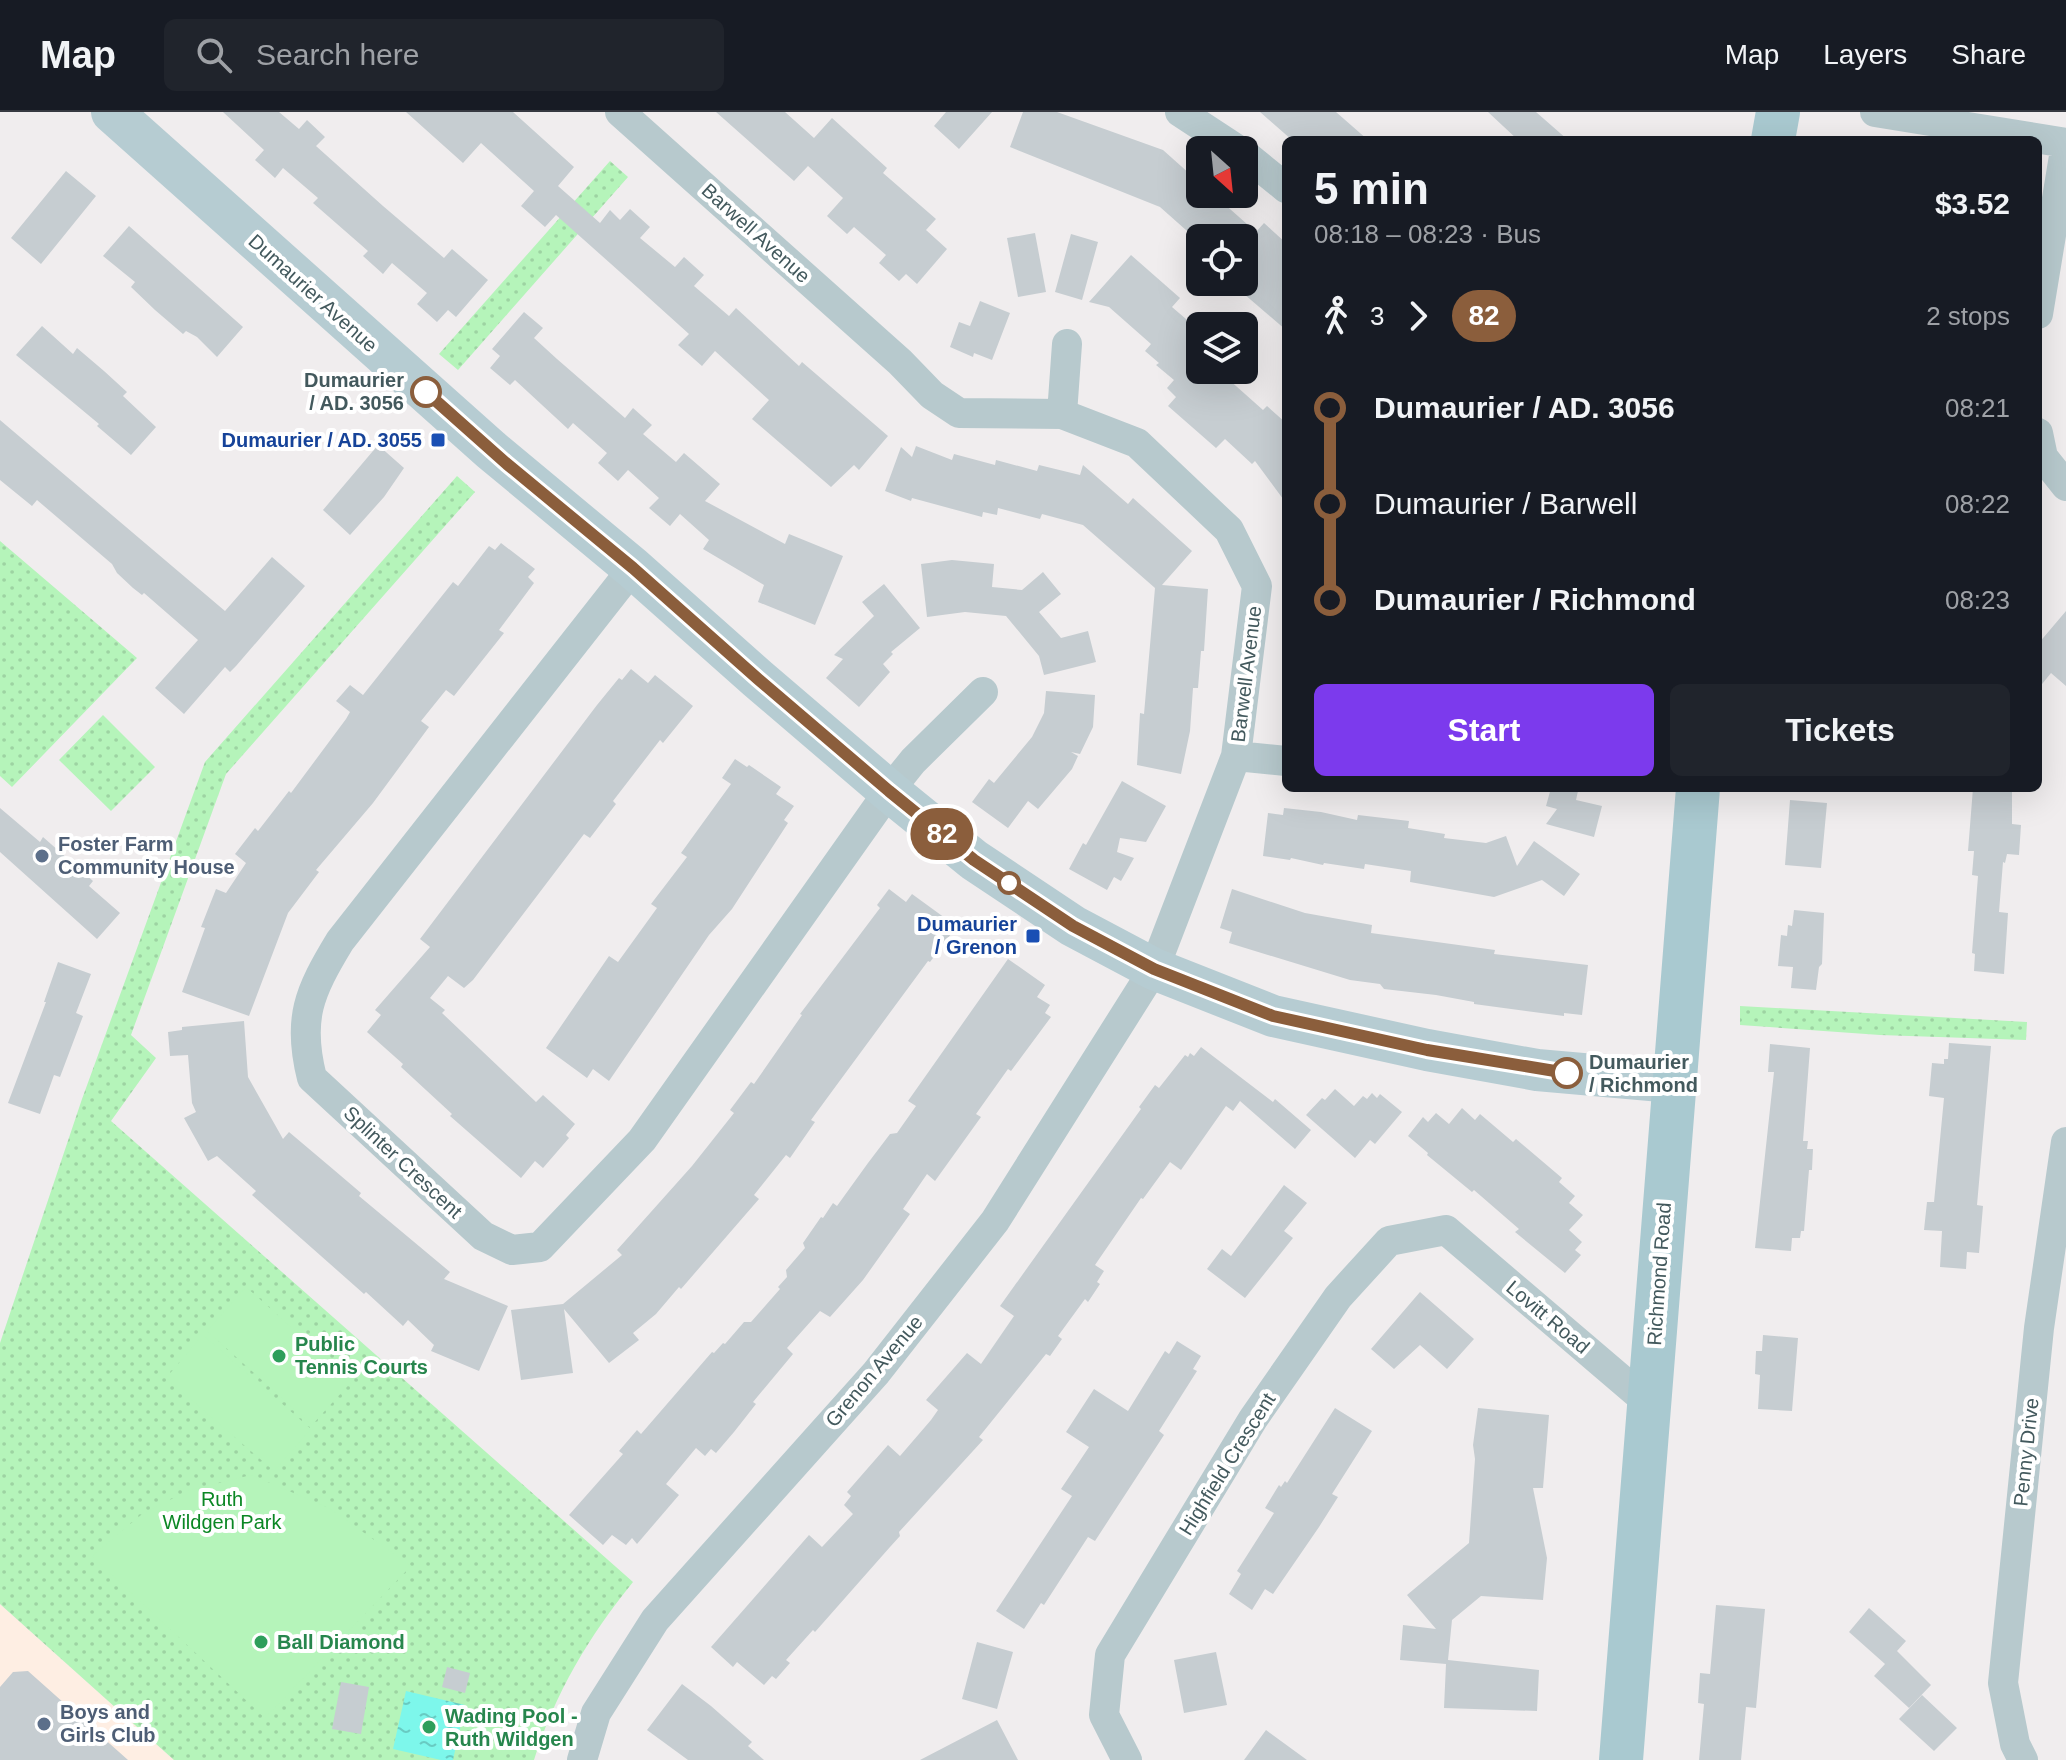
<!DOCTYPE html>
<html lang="en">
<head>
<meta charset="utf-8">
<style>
	:root { --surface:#171b24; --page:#20242c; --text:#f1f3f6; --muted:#9ea1a6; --line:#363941; --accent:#7c3aed }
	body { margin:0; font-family:Arial,sans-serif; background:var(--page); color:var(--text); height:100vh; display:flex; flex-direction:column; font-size:30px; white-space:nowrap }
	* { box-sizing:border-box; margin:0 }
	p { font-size:26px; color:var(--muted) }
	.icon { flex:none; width:44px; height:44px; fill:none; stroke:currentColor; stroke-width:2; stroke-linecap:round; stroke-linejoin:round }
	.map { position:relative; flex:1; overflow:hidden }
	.side { position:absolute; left:1282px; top:24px; width:760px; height:656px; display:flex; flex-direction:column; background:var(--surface); border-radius:12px; box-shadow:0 8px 32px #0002 }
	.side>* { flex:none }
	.badge { padding:0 16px; border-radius:26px; font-size:28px; line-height:52px }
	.needle { width:52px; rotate:153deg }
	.buttons { position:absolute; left:1186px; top:24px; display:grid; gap:16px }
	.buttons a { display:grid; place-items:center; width:72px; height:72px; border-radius:12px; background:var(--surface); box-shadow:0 8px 32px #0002; font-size:40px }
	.map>.badge { position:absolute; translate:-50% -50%; box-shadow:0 0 0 4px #fff }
	.legs { display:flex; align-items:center; gap:12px; height:88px; padding:0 32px; font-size:26px }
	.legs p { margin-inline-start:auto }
	.overview { display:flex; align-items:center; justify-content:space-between; height:136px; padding:0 32px }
	h1 { font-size:44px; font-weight:800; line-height:60px }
	.cta { display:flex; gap:16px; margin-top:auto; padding:16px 32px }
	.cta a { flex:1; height:92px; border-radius:12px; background:var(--accent); color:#fff; font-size:32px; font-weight:800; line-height:92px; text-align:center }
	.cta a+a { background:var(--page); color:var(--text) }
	ul { padding:0 32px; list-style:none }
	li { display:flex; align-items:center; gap:28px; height:96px; font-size:30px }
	li i { display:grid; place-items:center; width:12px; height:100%; margin:0 10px; background:currentColor }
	li i::after { content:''; width:20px; height:20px; margin:-10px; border:6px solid; border-radius:50%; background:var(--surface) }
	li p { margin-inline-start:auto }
	li:first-child i { background:linear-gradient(#0000 50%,currentColor 0) }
	li:last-child i { background:linear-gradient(currentColor 50%,#0000 0) }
	header { display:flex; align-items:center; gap:48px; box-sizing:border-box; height:112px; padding:0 40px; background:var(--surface); border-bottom:2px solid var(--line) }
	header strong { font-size:38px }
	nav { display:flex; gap:44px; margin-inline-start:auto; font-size:28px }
	.search { width:560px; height:72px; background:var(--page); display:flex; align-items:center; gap:20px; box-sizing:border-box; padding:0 28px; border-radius:12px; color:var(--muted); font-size:30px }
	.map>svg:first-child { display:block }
	.commercial { fill:#feeee3 }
	.grass { fill:url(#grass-dots) }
	.pitch { fill:#b5f4ba }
	.water { fill:url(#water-ripples) }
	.building { fill:#c6cdd1 }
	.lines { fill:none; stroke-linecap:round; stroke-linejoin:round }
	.street { stroke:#b7c9cd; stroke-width:30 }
	.secondary { stroke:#b6ccd2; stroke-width:42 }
	.primary { stroke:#a9c9d0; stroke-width:44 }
	.line-1-casing { stroke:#fff; stroke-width:18 }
	.line-1 { stroke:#8b5e3c; stroke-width:12 }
	.stop-1-dot { fill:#fff; stroke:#8b5e3c; stroke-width:4 }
	.transit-dot { fill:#1a4fb4; stroke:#fff; stroke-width:3 }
	.service-dot { fill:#5c6f8a; stroke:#fff; stroke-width:3 }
	.leisure-dot { fill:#2e9e5b; stroke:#fff; stroke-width:3 }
	.labels { text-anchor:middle; stroke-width:8; stroke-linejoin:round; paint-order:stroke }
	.street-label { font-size:20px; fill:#43595d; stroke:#fff }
	.stop-label { font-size:20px; font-weight:bold; fill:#43595d; stroke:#fff; text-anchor:end }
	.transit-label { font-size:20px; font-weight:bold; fill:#164399; stroke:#fff; text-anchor:end }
	.service-label { font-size:20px; font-weight:bold; fill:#4e5e75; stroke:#fff; text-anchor:start }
	.leisure-label { font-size:20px; font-weight:bold; fill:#27864d; stroke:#fff; text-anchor:start }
	.park-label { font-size:20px; fill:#0b8724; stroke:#fff }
</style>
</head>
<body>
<header>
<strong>Map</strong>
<div class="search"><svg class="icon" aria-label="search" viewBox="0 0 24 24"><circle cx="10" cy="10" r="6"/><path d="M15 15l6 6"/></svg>Search here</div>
<nav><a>Map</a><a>Layers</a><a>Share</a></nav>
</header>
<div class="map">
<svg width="2066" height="1648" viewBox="0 0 2066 1648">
	<defs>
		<pattern id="grass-dots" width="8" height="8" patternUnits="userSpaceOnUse" patternTransform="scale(2)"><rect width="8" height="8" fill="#b5f4ba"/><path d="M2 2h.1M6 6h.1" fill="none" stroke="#9dd3a2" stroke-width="1.8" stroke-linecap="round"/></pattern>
		<pattern id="water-ripples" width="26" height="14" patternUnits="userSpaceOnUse" patternTransform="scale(2)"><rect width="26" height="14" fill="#7df7eb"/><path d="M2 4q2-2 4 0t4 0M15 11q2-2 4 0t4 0" fill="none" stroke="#68cbc2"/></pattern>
	</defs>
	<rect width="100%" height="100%" fill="#f0edee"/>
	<path class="commercial" d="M0,1492L174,1648H0Z"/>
	<path class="grass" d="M610,49L628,65L458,258L439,242Z
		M457,364L475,380L226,662L131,923L156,946L111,1009L633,1470C589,1524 555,1581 534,1648H174L0,1492V1231L82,987L205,650Z
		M0,429L137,546L12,675L0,664Z
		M103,603L155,655L111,699L59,648Z
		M1740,894L2027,910L2026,928L1880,923L1740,913Z"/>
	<path class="pitch" d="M246,1175L352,1269L312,1313L207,1219Z
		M203,1223L311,1317L274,1359L166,1266Z
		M251,1363L329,1396L411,1454L265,1606L92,1444L141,1403L187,1379Z"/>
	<path class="water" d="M406,1579L465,1593L453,1648H441L393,1637Z"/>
	<path class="building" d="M223,0H279L299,17L307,8L325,25L316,34L383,94L444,146L452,137L488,168L456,205L448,198L437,210L417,192L427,181L392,151L383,162L363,144L368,139L313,91L318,86L283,56L275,66L264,56L255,48L264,38Z
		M406,0H513L574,55L558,74L600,111L610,98L620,108L630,97L650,115L640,126L675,155L684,145L704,163L694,174L729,204L736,196L799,254L802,250L888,324L859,358L854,353L831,375L752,307L769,288L715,239L702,254L678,233L689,222L638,176L556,103L545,115L521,94L534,79L481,31L463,51Z
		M716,0H785L814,26L832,6L887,56L883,61L936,107L926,118L947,137L917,172L906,162L899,169L879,151L886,143L854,115L847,122L827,104L843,86L808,54L794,69Z
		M946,0H992L959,37L934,14Z
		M1023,0H1057L1163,38L1200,71V82H1213L1256,120L1264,111L1286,131V218L1237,176L1244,170V126H1195L1160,95L1010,35Z
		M1260,0H1336L1368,28H1292Z
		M1488,0H1536L1568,28H1518Z
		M66,59L96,84L41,152L11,126Z
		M129,114L243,215L217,245L197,225L186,219L183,222L155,198L131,175L135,170L103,144Z
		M1035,121L1046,180L1018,185L1007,126Z
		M1071,122L1098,130L1082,188L1055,180Z
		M1131,143L1180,186L1172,195L1200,219V258H1218L1263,298L1267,294L1286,311V391L1255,349L1252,352L1225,327L1216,336L1168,294L1176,285L1167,276L1174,268L1156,253L1159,251L1145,239L1151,232L1109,195L1089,190Z
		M980,189L1010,201L992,248L974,241L973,245L950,235L959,210L970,214Z
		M524,200L543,216L534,226L557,247L625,306L633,296L652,313L643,322L676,350L684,341L720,372L705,389L785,432L789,422L843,444L815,513L758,490L764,473L703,437L709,428L680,402L670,414L649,396L659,386L628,358L618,369L598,351L607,341L573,311L568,317L515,268L510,273L490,256L500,244L492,237Z
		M42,214L73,242L77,236L104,259L127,280L123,284L156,315L131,343L97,314L99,312L16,243Z
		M0,308L225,499L272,445L305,474L236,554L230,560L225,555L184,602L155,576L198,528L144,481L142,483L133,476L117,461L112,452L37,388L32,394L0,368Z
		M378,333L404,356L384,385L350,423L323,398Z
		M916,334L952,348L954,342L995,353L996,348L1037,359L1039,353L1080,363L1083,353L1128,392L1133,386L1192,439L1162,473L1208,477L1204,539H1201L1198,576H1193L1190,619L1181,662L1137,653L1140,601L1144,602L1155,476L1083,413L1042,402L1040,407L998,396L997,403L983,400L982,405L912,386L911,389L885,379L901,335L912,345Z
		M501,431L535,457L528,465L534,471L499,518L504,521L454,584L446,578L421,609L429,615L373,691L316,758L319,760L288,801L249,904L182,880L205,816L201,815L216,777L226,781L246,751L235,742L255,716L258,719L289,679L291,681L346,607L350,600L336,589L350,573L363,583L453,470L458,474L489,434L495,438Z
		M952,448L994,452L992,475L1022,478L1043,460L1061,482L1039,500L1061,526L1088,519L1096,550L1044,563L1039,544L1006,504L965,500L927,505L921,452Z
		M884,472L920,516L891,540L893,542L883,552L890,560L859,595L826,566L843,547L834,543L874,504L862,490Z
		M2066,499V574L2051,561L2038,577V532Z
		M631,557L648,571L655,563L693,594L663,631L660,628L613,689L616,692L590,726L584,722L473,868L464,876L448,864L430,886L445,898L442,901L536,990L543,983L575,1012L566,1023L569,1026L543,1056L535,1049L521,1066L450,1004L452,1002L401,955L403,952L367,920L381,903L375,898L430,835L420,827L597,593L619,566L622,568Z
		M1046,579L1095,583L1093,615L1080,642L1071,640L1078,644L1072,657L1038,697L1028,689L1008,716L972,690L989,667L994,671L1032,625L1044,601Z
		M735,647L747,655L749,653L781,675L776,682L794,694L784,708L788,711L732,797L709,823L609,969L593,957L587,966L546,936L609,844L618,850L657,796L651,792L687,745L681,741L731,672L722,666Z
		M1122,669L1166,694L1146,730L1120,726L1117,740L1134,746L1121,769L1114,765L1107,778L1069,757L1083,731L1086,733Z
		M1551,676L1578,679L1576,688L1602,694L1594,725L1546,712L1557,697L1546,694Z
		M1973,676L2012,677V712L2021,713L2019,743L2007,742L2005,751L2003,750L1999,800L2008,801L2004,862L1974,859L1975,842L1972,841L1978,764L1972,763L1974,739H1968Z
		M1790,688L1827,691L1821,756L1785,753Z
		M0,696L40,730L43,725L93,769L89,774L120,801L97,827L0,740Z
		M1284,696L1321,700L1357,708L1358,703L1409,709L1408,716L1445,722L1444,726L1486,731L1506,724L1517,754L1534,729L1580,762L1564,784L1542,768L1494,785L1410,770L1411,759L1365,752L1364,757L1324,751L1323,753L1291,746L1290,748L1263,744L1268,701L1283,703Z
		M889,777L906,790L912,782L945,806L942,809L954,818L930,850L928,849L833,978L811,1008L815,1010L790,1046L786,1043L754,1083L759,1087L681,1177L679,1175L656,1202L633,1221L639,1228L609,1251L564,1197L573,1261L521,1268L511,1198L563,1192L622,1143L617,1138L692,1054L734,1001L730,998L751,970L754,972L802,903L800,902L880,796L877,793Z
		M1232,777L1305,801L1372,813L1371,821L1495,838L1494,842L1588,853L1582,903L1564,901V904L1474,892V890L1436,883L1384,877L1380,872L1350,868L1229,831L1232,820L1220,816Z
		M1794,798L1824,801L1822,852L1819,855L1816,878L1791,876L1793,855L1778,854L1781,823L1787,824L1788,813L1792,814Z
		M1008,847L1045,873L1037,885L1050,893L1045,901L1051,905L1011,959L1008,957L976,1002L981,1005L935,1069L927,1062L903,1097L910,1102L863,1168L830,1205L820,1199L787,1236L793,1242L753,1290L756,1292L734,1320L716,1341L711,1337L705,1344L696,1336L666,1372L679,1383L637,1432L632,1426L626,1433L612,1423L603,1433L569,1403L623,1342L619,1339L637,1318L641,1322L712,1240L714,1241L723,1231L725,1232L744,1210H751L780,1177L778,1175L787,1165L786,1158L805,1136L803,1131L821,1105L823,1106L833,1091L837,1094L868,1051L890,1022L897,1021L916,994L908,989Z
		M58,850L91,862L76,901L83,904L60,965L54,963L40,1002L8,991L46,890H44Z
		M244,909L248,965L283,1027L289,1020L334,1058L361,1081L359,1084L450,1160L444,1167L508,1194L479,1259L431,1239L434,1233L408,1208L403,1214L366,1180L364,1182L252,1083L256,1079L217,1044L208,1049L184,1006L196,1000L192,991L188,943L170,944L168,920L182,918V915Z
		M1949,931L1991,934L1977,1093L1983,1094L1979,1141L1967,1140L1966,1157L1940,1155L1942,1119L1924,1118L1927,1090H1934L1944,986L1929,984L1932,951L1944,952V947H1948Z
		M1770,932L1810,936L1803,1029H1808L1807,1037H1813L1812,1058H1809L1804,1119H1801L1800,1126H1792L1791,1139L1755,1136L1774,960H1768Z
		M1201,935L1273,990L1275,987L1311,1018L1295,1037L1240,989L1233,999L1226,994L1181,1058L1170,1050L1143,1087L1141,1086L1095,1153L1104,1159L1097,1170L1100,1172L1088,1190L1085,1187L1058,1224L1062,1227L1050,1244L1046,1242L979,1325L983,1328L899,1420L900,1424L890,1435L815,1520L813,1518L786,1548L790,1551L776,1567L772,1564L764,1573L737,1550L733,1555L711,1535L809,1423L822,1435L853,1402L844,1393L851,1384L847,1380L888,1333L900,1344L931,1308L938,1298L926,1288L967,1241L981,1252L1014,1204L1000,1194L1141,997L1139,995L1155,973L1159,976L1185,943L1188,945L1190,941L1194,944Z
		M1335,977L1354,994L1363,984L1367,987L1372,981L1377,986L1380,982L1402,1000L1375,1032L1370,1028L1355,1046L1306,1003L1322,986L1325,988Z
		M1462,996L1475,1008L1480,1002L1513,1030L1516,1027L1562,1066L1559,1070L1575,1084L1569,1091L1583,1103L1569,1118L1582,1130L1575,1138L1581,1143L1565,1161L1515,1120L1519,1117L1474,1078L1472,1080L1427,1043L1428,1041L1408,1024L1423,1005L1428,1010L1436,1001L1449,1012Z
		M1284,1073L1307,1091L1284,1119L1293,1126L1245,1186L1207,1157L1222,1137L1231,1144Z
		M1420,1180L1474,1227L1447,1257L1420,1233L1394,1257L1371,1237Z
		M1763,1223L1798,1226L1792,1299L1758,1297L1760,1263L1755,1262L1756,1239H1762Z
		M1177,1229L1201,1244L1193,1257L1197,1259L1159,1319L1164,1323L1095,1429L1088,1425L1044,1493L1041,1491L1024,1517L996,1499L1072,1384L1061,1377L1089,1335L1066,1320L1094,1277L1128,1299L1165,1239L1169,1242Z
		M1335,1296L1372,1319L1332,1382L1338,1385L1319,1415L1273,1482L1265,1477L1252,1498L1229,1482L1241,1462L1237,1459L1274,1401L1265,1396L1279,1373L1281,1375L1285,1369L1287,1371Z
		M1478,1296L1549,1303L1543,1376H1533L1547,1446L1543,1488L1481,1484L1452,1508L1448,1548L1539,1558L1537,1599L1444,1596L1446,1552L1400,1548L1403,1513L1436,1517L1407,1483L1469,1431L1475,1347L1473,1333Z
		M1716,1493L1765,1497L1756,1596L1746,1595L1741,1648H1699L1704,1592L1698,1591L1700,1561L1710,1562Z
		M1869,1496L1906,1529L1897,1539L1931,1573L1909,1596L1874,1564L1885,1552L1849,1520Z
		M977,1530L1013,1540L997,1597L962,1587Z
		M1216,1540L1227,1593L1184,1601L1174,1548Z
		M447,1555L470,1561L465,1581L442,1575Z
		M28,1559L128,1648H0V1575L13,1560Z
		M341,1570L369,1575L361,1622L332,1617Z
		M682,1572L711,1594L752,1630L748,1634L764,1648H688L647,1618Z
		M1922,1583L1957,1616L1934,1639L1899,1607Z
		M997,1608L1018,1648H920Z
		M1266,1618L1307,1648H1244Z"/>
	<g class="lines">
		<path class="street" d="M1180,0L1238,38
			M1875,0L2066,31
			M1244,42L1286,76
			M2038,202L2066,32
			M1062,302L1067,232
			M2038,321L2043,345L2066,374
			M633,456L340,829C309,880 297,907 312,966L483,1124L512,1138L540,1135L642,1028L889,679L913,649L983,580
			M1236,644L1286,649
			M582,1648L596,1601L655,1508L876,1261L995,1109L1154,857L1236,644L1257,474L1229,418L1137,331L1062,302L959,301L932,283L900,250L620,0
			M1127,1648L1104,1603L1110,1543L1253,1307L1338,1185L1389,1129L1446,1118L1650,1292
			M2023,1648L2015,1632L2003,1571L2039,1216L2066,1030"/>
		<path class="secondary" d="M112,0L491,338L633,456L758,567L889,679L974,748L1073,814L1154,857L1273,904L1427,938L1537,958L1673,970"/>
		<path class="primary" d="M1773,28L1778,0
			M1621,1648L1698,676"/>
	</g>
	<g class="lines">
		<g class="line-1-casing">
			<path id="line-1" d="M426,280L507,352L633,456L758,567L889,679L974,748L1073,814L1154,857L1273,904L1427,938L1567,961"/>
		</g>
		<use href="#line-1" class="line-1"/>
	</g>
	<g class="stop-1-dot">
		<circle cx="426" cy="280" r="14"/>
		<circle cx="1009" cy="771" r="10"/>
		<circle cx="1567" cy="961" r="14"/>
	</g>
	<g class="transit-dot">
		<rect x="430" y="320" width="16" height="16" rx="4"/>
		<rect x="1025" y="816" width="16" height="16" rx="4"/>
	</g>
	<g class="service-dot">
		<circle cx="42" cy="744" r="8"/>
		<circle cx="44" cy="1612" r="8"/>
	</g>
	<g class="leisure-dot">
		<circle cx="279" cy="1244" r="8"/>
		<circle cx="261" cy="1530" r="8"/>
		<circle cx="429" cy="1615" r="8"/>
	</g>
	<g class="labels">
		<g class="street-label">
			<text transform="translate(756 121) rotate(42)" y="7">Barwell Avenue</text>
			<text transform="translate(313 181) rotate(42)" y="7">Dumaurier Avenue</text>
			<text transform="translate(1246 562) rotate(-83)" y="7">Barwell Avenue</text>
			<text transform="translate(403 1050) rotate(43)" y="7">Splinter Crescent</text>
			<text transform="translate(1659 1162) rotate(-86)" y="7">Richmond Road</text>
			<text transform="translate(1548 1205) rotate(40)" y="7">Lovitt Road</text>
			<text transform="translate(874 1259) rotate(-50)" y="7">Grenon Avenue</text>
			<text transform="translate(2026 1340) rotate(-84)" y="7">Penny Drive</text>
			<text transform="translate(1227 1352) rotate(-58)" y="7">Highfield Crescent</text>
		</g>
		<g class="stop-label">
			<text x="404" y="275">Dumaurier<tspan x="404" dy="23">/ AD. 3056</tspan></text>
			<text x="1589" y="957" text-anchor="start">Dumaurier<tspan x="1589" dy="23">/ Richmond</tspan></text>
		</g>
		<g class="transit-label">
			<text x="422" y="335">Dumaurier / AD. 3055</text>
			<text x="1017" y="819">Dumaurier<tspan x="1017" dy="23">/ Grenon</tspan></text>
		</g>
		<g class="service-label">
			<text x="58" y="739">Foster Farm<tspan x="58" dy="23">Community House</tspan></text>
			<text x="60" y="1607">Boys and<tspan x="60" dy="23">Girls Club</tspan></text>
		</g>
		<g class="leisure-label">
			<text x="295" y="1239">Public<tspan x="295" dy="23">Tennis Courts</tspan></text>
			<text x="277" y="1537">Ball Diamond</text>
			<text x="445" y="1611">Wading Pool -<tspan x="445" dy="23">Ruth Wildgen</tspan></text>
		</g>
		<g class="park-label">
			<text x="222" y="1394">Ruth<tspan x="222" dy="23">Wildgen Park</tspan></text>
		</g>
	</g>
</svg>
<div class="buttons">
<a><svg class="needle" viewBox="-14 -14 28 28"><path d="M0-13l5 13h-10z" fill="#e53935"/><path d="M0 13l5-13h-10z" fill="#9ea1a6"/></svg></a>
<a><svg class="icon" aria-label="locate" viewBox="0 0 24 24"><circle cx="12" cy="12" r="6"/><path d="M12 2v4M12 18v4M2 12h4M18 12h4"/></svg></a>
<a><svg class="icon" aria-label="layers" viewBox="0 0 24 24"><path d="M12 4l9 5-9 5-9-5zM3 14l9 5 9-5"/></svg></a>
</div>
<b class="badge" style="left:942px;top:722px;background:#8b5e3c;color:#fff">82</b>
<section class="side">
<div class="overview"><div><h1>5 min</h1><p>08:18 – 08:23 · Bus</p></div><b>$3.52</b></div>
<div class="legs"><svg class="icon" aria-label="walk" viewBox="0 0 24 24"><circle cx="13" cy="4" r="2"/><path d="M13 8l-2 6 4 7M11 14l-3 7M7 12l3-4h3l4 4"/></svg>3<svg class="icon" aria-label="forward" viewBox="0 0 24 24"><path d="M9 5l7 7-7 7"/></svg><b class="badge" style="background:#8b5e3c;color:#fff">82</b><p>2 stops</p></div>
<ul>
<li><i style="color:#8b5e3c"></i><b>Dumaurier / AD. 3056</b><p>08:21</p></li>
<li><i style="color:#8b5e3c"></i><span>Dumaurier / Barwell</span><p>08:22</p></li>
<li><i style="color:#8b5e3c"></i><b>Dumaurier / Richmond</b><p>08:23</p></li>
</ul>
<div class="cta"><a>Start</a><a>Tickets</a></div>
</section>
</div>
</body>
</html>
